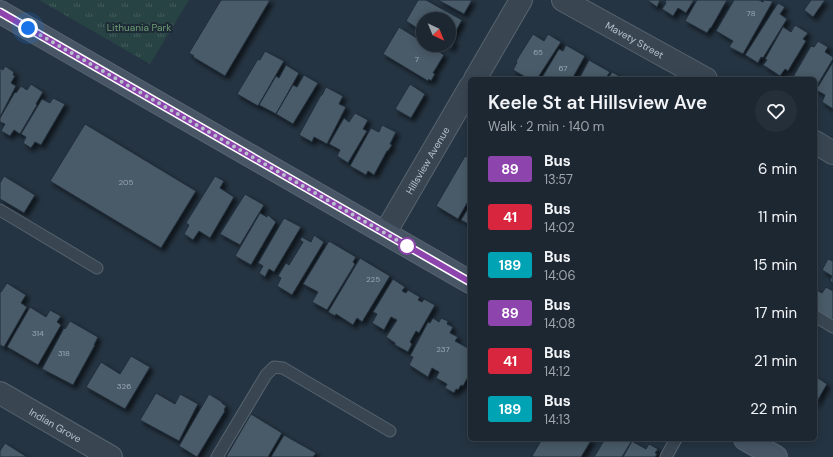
<!DOCTYPE html>
<html lang="en">
<head>
<meta charset="utf-8">
<style>
	:root { --surface:#1c2732; --page:#252f3a; --text:#f1f3f6; --muted:#a0a5ac; --line:#3a444d }
	body { margin:0; font-family:"DM Sans",sans-serif; background:var(--page); color:var(--text); height:100vh; display:flex; flex-direction:column; font-size:15px; white-space:nowrap }
	* { box-sizing:border-box; margin:0 }
	p { font-size:13px; color:var(--muted) }
	.icon { flex:none; width:22px; height:22px; fill:none; stroke:currentColor; stroke-width:2; stroke-linecap:round; stroke-linejoin:round }
	.map { position:relative; flex:1; overflow:hidden }
	.drawer { position:absolute; left:468px; top:77px; width:349px; height:364px; display:flex; flex-direction:column; background:var(--surface); border-radius:6px; box-shadow:0 2px 10px #0003,0 0 0 1px var(--line) }
	.drawer>* { flex:none }
	.badge { padding:0 8px; border-radius:3px; font-size:14px; line-height:26px }
	.needle { width:26px; rotate:137deg }
	.fabs { position:absolute; left:416px; top:12px; display:grid; gap:8px }
	.fabs a { display:grid; place-items:center; width:40px; height:40px; border-radius:50%; background:var(--surface); box-shadow:0 2px 10px #0003,0 0 0 1px var(--line); font-size:20px }
	.you { position:absolute; width:20px; height:20px; margin:-10px; border:3px solid #fff; border-radius:50%; background:#1a73e8; box-shadow:0 0 0 6px #1a73e833 }
	.map>.badge { position:absolute; translate:-50% -50%; box-shadow:0 0 0 2px #fff }
	.round { display:grid; place-items:center; flex:none; width:42px; height:42px; border-radius:21px; background:var(--page) }
	.summary { display:flex; align-items:center; justify-content:space-between; height:68px; padding:0 20px }
	h1 { font-size:19px; font-weight:600; line-height:30px }
	ul { padding:0; list-style:none }
	li { display:flex; align-items:center; gap:12px; height:48px; padding:0 20px }
	li div { flex:1 }
	li b { display:block; font-size:15px }
	li em { font-style:normal }
	li .badge { min-width:44px; font-weight:700; text-align:center }
	.map>svg:first-child { display:block }
	.park { fill:url(#park-tufts) }
	.building { fill:#495a68; stroke:#202d39; filter:url(#shadow) }
	.lines { fill:none; stroke-linecap:round; stroke-linejoin:round }
	.lane-casing { stroke:#57646f; stroke-width:13 }
	.street-casing { stroke:#57646f; stroke-width:24 }
	.secondary-casing { stroke:#57646f; stroke-width:24 }
	.lane { stroke:#394652; stroke-width:11 }
	.street { stroke:#394652; stroke-width:22 }
	.secondary { stroke:#475565; stroke-width:22 }
	.line-casing { stroke:#fff; stroke-width:9 }
	.line { stroke:#8e44ad; stroke-width:6 }
	.walk { stroke:#b6c1cc; stroke-width:4; stroke-dasharray:0 7.2 }
	.stop-dot { fill:#fff; stroke:#8e44ad; stroke-width:2 }
	.labels { text-anchor:middle; stroke-width:4; stroke-linejoin:round; paint-order:stroke }
	.number-label { font-size:8px; fill:#9ba7b3 }
	.park-label { font-size:10px; fill:#6d9d73; stroke:#1e2b37 }
	.street-label { font-size:10px; fill:#b6c1cc; stroke:#1e2b37 }
</style>
</head>
<body>
<div class="map">
<svg width="833" height="457" viewBox="0 0 833 457">
	<defs>
		<pattern id="park-tufts" width="24" height="20" patternUnits="userSpaceOnUse"><rect width="24" height="20" fill="#274343"/><path d="M3 7l-1-3M5 7V3M7 7l1-3M15 17l-1-3M17 17v-4M19 17l1-3" fill="none" stroke="#445c5d"/></pattern>
		<filter id="shadow"><feDropShadow dx="3.5" dy="3.5" stdDeviation="2" flood-color="#0009"/></filter>
	</defs>
	<rect width="100%" height="100%" fill="#253442"/>
	<path class="park" d="M39,0H189L150,64Z"/>
	<path class="building" d="M221,0H270L225,76L193,57L194,56L189,53Z
		M418,0H426L462,20L451,40L454,42L451,48L445,45H449V19H423V32L406,21Z
		M438,0H472L464,14Z
		M647,0H660L657,7Z
		M666,0H694L686,13L678,8L673,16L662,9L666,3L665,2Z
		M697,0H727L711,28H710L707,33L685,21Z
		M734,0H759L763,2L764,0L773,1L743,54L729,47L733,41L716,31Z
		M811,0H825L813,17L804,10Z
		M778,3L785,7L780,14L787,19L763,58L761,57L758,63L745,55Z
		M795,25L808,33L803,39L806,41L788,71L785,69L780,76L763,65L767,60L765,59L783,27L791,32Z
		M399,27L423,42V45H429L444,55L433,73L435,74L431,81L429,79L428,81L383,54Z
		M533,34L544,41L548,34L561,42L537,79H529L513,70L517,62L516,61Z
		M818,41L828,47L825,52L833,57V59L815,89V79H795L793,77L811,46L814,47Z
		M566,45L585,56L572,79H541L559,49L563,51Z
		M265,51L284,61L258,106L237,94L258,59L260,60Z
		M589,60L610,72L605,79H579Z
		M833,62V109L822,102L825,95L816,90Z
		M286,65L299,73L276,114L259,105L276,76L279,78Z
		M5,66L14,72L13,75L15,76L11,83L16,86L0,117V68L3,70Z
		M612,72L623,78L622,79H608Z
		M304,75L318,83L293,124L276,114L293,85L297,87Z
		M31,84L43,92L36,104L37,105L20,134L14,130L10,136L1,131L5,124L0,122V118L15,92L16,93L21,86L27,90Z
		M410,84L425,94L411,118L395,109Z
		M326,87L343,96L339,104L346,107L327,144L314,137L312,142L299,135L321,95H322Z
		M53,98L65,104L41,145L35,142L31,148L23,143L26,137L21,134L42,99L50,103Z
		M355,113L368,120L363,129L367,131L348,163L337,156L340,150L329,144L344,118L349,122Z
		M85,124L196,191L161,248L50,181Z
		M382,125L396,132L390,144L392,145L388,151H387L374,175L368,171L366,175L350,166L371,128L379,132Z
		M465,156L470,159V198L458,219L436,206Z
		M4,176L35,195L24,213L0,199V183Z
		M215,176L224,181L220,188L234,197L210,238L199,231L193,240L184,234L189,225L186,223Z
		M245,194L264,205L240,245L220,234Z
		M470,205V225L461,220Z
		M260,213L267,217L268,215L276,222L251,265L235,256Z
		M284,218L301,227L274,272L269,269L265,277L259,273L263,266L258,263Z
		M314,235L324,242L292,295L277,286L281,278L278,276L286,263L289,265L303,242L300,240L302,237L311,242Z
		M329,241L356,257L353,262L355,264L327,310L312,302L318,292L303,284Z
		M360,258L390,276L362,322L357,318L353,325L336,314L335,316L328,312Z
		M828,259L833,261V283L830,281L832,276L822,270Z
		M393,279L405,287L402,291L406,293L408,290L420,297L418,300L422,302L424,299L435,305L419,333L416,331L410,342L412,344L408,352L395,345V343L386,337L397,320L391,317L384,330L372,323L377,314L373,312Z
		M7,283L26,295L21,303L27,307L4,347L0,345V292H1Z
		M826,287L833,291V321L815,311V289L822,293Z
		M30,307L46,317L50,310L61,316L57,322L61,325L38,365L7,347Z
		M433,318L439,322L441,318L448,321L447,324L453,327L450,333L458,337L455,341L468,348L470,344V373L463,386L461,385L458,390L456,389L454,393L445,388L447,384L436,378L439,372L432,368L428,377L409,365L413,357L410,356L428,322L430,323Z
		M70,321L98,337L94,345H95L73,385L42,369L64,328L65,329Z
		M131,356L150,367L125,409L86,387L101,362L120,374Z
		M815,376L827,384L815,405Z
		M156,393L175,404L180,394L198,404L179,441L140,420Z
		M209,394L222,402V403L226,406L224,410L225,411L197,457L179,446Z
		M251,414L282,433L268,457H226Z
		M284,435L316,453L313,457H271Z
		M542,439H592L581,457H534L532,456Z
		M605,439H625L631,442L622,457H594Z
		M632,441L646,449L649,444L658,449L655,453L657,454L655,457H623Z
		M5,443L27,457H0V451Z"/>
	<g class="lines">
		<g class="lane-casing">
			<path id="lane" d="M0,210L97,268
				M815,316L833,327
				M217,457L266,375L274,367L283,368L390,431
				M666,457L676,439"/>
		</g>
		<g class="street-casing">
			<g id="street">
				<path id="s1" d="M563,0L706,79"/>
				<path d="M475,79L521,0"/>
				<path d="M815,142L833,153"/>
				<path id="s2" d="M385,233L470,87"/>
				<path id="s3" d="M0,393L111,457"/>
			</g>
		</g>
		<g class="secondary-casing">
			<path id="secondary" d="M0,12L470,282
				M745,439L776,457"/>
		</g>
		<use href="#lane" class="lane"/>
		<use href="#street" class="street"/>
		<use href="#secondary" class="secondary"/>
	</g>
	<g class="lines">
		<g class="line-casing">
			<path id="line" d="M0,12L470,282"/>
		</g>
		<use href="#line" class="line"/>
		<path class="walk" d="M28,28L409,247L407,246"/>
	</g>
	<circle class="stop-dot" cx="407" cy="246" r="8"/>
	<g class="labels">
		<g class="number-label">
			<text x="751" y="16">78</text>
			<text x="538" y="55">65</text>
			<text x="417" y="62">7</text>
			<text x="563" y="71">67</text>
			<text x="126" y="185">205</text>
			<text x="373" y="282">225</text>
			<text x="38" y="336">314</text>
			<text x="443" y="352">237</text>
			<text x="64" y="356">318</text>
			<text x="124" y="389">326</text>
		</g>
		<g class="park-label">
			<text x="139" y="31">Lithuania Park</text>
		</g>
		<g class="street-label">
			<text dy="4" stroke="none"><textPath href="#s1" startOffset="82">Mavety Street</textPath></text>
			<text dy="4" stroke="none"><textPath href="#s2" startOffset="84">Hillsview Avenue</textPath></text>
			<text dy="4" stroke="none"><textPath href="#s3" startOffset="64">Indian Grove</textPath></text>
		</g>
	</g>
</svg>
<div class="fabs">
<a><svg class="needle" viewBox="-14 -14 28 28"><path d="M0-13l5 13h-10z" fill="#e53935"/><path d="M0 13l5-13h-10z" fill="#a0a5ac"/></svg></a>
</div>
<div class="you" style="left:28px;top:28px"></div>
<section class="drawer">
<div class="summary"><div><h1>Keele St at Hillsview Ave</h1><p>Walk · 2 min · 140 m</p></div><a class="round"><svg class="icon" aria-label="heart" viewBox="0 0 24 24"><path d="M12 20l-8-8c-3-5 5-10 8-4 3-6 11-1 8 4z"/></svg></a></div>
<ul>
<li><span class="badge" style="background:#8e44ad;color:#fff">89</span><div><b>Bus</b><p>13:57</p></div><em>6 min</em></li>
<li><span class="badge" style="background:#d7263d;color:#fff">41</span><div><b>Bus</b><p>14:02</p></div><em>11 min</em></li>
<li><span class="badge" style="background:#00a3b4;color:#fff">189</span><div><b>Bus</b><p>14:06</p></div><em>15 min</em></li>
<li><span class="badge" style="background:#8e44ad;color:#fff">89</span><div><b>Bus</b><p>14:08</p></div><em>17 min</em></li>
<li><span class="badge" style="background:#d7263d;color:#fff">41</span><div><b>Bus</b><p>14:12</p></div><em>21 min</em></li>
<li><span class="badge" style="background:#00a3b4;color:#fff">189</span><div><b>Bus</b><p>14:13</p></div><em>22 min</em></li>
</ul>
</section>
</div>
</body>
</html>
